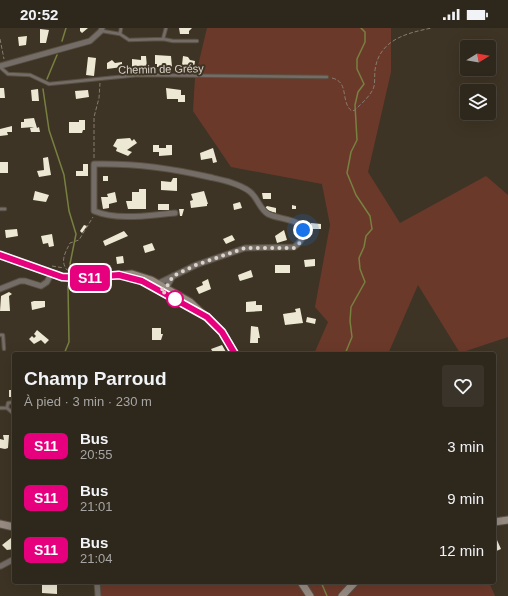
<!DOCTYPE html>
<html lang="fr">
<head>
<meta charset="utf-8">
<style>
	:root { --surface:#2e271c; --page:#3a3329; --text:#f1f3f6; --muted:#a7a5a3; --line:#49443b }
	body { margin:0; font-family:Helvetica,sans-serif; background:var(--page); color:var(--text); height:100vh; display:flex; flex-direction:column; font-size:15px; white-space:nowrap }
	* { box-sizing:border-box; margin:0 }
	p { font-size:13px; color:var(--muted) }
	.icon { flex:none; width:22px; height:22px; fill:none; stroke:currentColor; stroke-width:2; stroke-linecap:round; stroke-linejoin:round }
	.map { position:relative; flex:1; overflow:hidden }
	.sheet { position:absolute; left:12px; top:324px; width:484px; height:232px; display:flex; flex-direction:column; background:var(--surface); border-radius:4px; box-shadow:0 4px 16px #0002,0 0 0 1px var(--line) }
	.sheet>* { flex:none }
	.badge { padding:0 8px; border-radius:6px; font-size:14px; line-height:26px }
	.needle { width:26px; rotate:79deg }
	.fabs { position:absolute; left:460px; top:12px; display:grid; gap:8px }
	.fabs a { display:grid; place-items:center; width:36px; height:36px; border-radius:4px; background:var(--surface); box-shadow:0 4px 16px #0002,0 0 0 1px var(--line); font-size:20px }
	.you { position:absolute; width:20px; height:20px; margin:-10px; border:3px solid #fff; border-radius:50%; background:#1a73e8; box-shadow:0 0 0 6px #1a73e833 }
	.map>.badge { position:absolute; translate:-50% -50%; box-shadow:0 0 0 2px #fff }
	.round { display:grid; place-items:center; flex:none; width:42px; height:42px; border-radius:4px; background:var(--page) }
	.overview { display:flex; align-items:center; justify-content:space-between; height:68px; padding:0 12px }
	h1 { font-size:19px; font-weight:700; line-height:30px }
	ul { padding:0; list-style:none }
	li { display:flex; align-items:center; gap:12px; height:52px; padding:0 12px }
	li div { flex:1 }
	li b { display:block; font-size:15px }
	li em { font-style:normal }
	li .badge { min-width:44px; font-weight:700; text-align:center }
	.status { display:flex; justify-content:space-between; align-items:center; height:28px; padding:0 20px; background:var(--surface); direction:ltr }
	.status svg { height:11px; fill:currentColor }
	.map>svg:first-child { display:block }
	.green { fill:#6b392a }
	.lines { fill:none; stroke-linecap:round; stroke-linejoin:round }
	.stream { stroke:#778140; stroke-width:1.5 }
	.building { fill:#ede8d3 }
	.lane-casing { stroke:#5a5143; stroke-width:4.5 }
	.street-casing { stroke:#5a5143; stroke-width:7 }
	.secondary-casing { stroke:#5a5143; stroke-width:9 }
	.path { stroke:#857c70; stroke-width:1; stroke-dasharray:4 2; stroke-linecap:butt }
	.lane { stroke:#746c67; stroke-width:2.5 }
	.street { stroke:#746c67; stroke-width:5 }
	.secondary { stroke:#978b82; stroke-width:7 }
	.line-casing { stroke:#fff; stroke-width:9 }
	.line { stroke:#e6007e; stroke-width:6 }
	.walk { stroke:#dad4cb; stroke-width:4; stroke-dasharray:0 7.2 }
	.stop-dot { fill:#fff; stroke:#e6007e; stroke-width:2 }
	.labels { text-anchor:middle; stroke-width:4; stroke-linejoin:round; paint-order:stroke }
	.street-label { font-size:11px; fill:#dad4cb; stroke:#3e3425 }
</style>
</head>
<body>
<div class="status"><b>20:52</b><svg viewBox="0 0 49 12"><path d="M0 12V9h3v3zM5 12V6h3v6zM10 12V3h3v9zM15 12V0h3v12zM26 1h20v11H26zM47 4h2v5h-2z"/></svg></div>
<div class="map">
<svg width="508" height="568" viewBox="0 0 508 568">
	<rect width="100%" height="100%" fill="#3e3425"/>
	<path class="green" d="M207,0H391V44L368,144L400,195L486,148L508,167V309L460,325L418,257L388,326H314L328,294L315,279L330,197L322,156L231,139L193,83L195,50Z
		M101,554H489L495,568H101Z"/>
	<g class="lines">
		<path class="stream" d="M62,13L66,0
			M47,51L57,27
			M43,61L49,102L64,147L69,183L76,206L70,236
			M64,326L69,314L68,258
			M345,326L352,309L350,293L351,279L365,254L360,241L359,230L364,219L366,208L372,201L370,188L356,167L347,145L351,124L357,112L355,77L358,64L364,56L357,41V31L365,14V4L361,0
			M321,554L327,568"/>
	</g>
	<path class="building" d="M80,0H88L82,5L80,3Z
		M179,0H192L189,3V6H180Z
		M40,1L49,2L46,15H40Z
		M27,8L26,17L19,18L18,9Z
		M155,27L171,28L172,39H157V36H155Z
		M141,28H146L147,39L132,40V31L141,32Z
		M183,28L188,29L190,32L195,33L194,40L182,37Z
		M88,29L96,30L94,48L86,47Z
		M112,32L115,35L122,34V39L107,41V35Z
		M0,60H4L5,70H0Z
		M166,60L181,62V67H185V74H178V71H167Z
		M38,61L39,73H32L31,62Z
		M88,62L89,69L76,71L75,63Z
		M34,90L37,100L39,99L40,104H31L30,100L34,99L21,100V94H24V91Z
		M79,92H85V102H83L82,105H69V94H79Z
		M12,98V104H7L8,107L0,108V101Z
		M130,110L132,113L134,111L137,115L127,122L132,124L128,128L116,123L117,120L113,118L117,111Z
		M153,117H159V120H166V117H172V127L159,128V124H153Z
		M213,120L217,134L213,135L212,130L201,132L200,125Z
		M48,129L51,147L39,149L37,143L44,142L43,130Z
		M0,134H8V145H0Z
		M83,136H88V148H76V143H83Z
		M103,148H108V153H103Z
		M173,150H177V163L161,162V153L171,154Z
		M139,161H146V181H128L126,173H132V164H139Z
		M35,163L49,167L46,174L33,172Z
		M204,163L208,176H207V178L191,180L190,173L193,172L191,166Z
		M115,164L117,174L109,176V180L103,181L101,169H108L107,166Z
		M262,165H271V171H263Z
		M240,174L242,180L234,182L233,176Z
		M158,176H169V182H158Z
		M292,177L296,178V181H292Z
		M267,178L276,180V185L269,183L265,180Z
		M179,181H184L182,188H180Z
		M311,195L321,196V201H311Z
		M84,197L87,198L82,205L80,203Z
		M17,201L18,208L6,210L5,202Z
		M284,202L287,212L277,215L275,208Z
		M124,203L128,208L105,218L103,213Z
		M52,206L54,218L49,219L48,215L43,216L41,208Z
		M232,207L235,212L226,216L223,211Z
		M152,215L155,222L145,225L143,218Z
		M123,228L124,235L117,236L116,229Z
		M315,231V238L305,239L304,232Z
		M275,237H290V245H275Z
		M251,242L253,249L240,253L239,251L238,247Z
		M208,251L211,261L199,266L196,260L203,257L202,254Z
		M9,264L12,266L9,268L10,283H0L1,268Z
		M34,273H45V279L32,282L31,274Z
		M256,273V277H262V283L246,284V274Z
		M300,280L303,295L285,297L283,286L296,284L295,281Z
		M307,289L316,291L315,296L306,294Z
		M251,298L258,299L260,310H258V315H250Z
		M152,300H161V306H163L161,312H152Z
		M37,302L49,312L45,316L41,312L34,316L29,311L32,308L34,310L36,308L34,306Z
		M222,317L226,324L223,326H214L211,321Z
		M9,362H14V369H9Z
		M3,407H9L8,420L5,421L0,420V411L4,412Z
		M11,510L14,516V521L7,522L2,517Z
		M497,512L501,521L494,524V514Z
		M53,556L57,557V566L42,565V557Z"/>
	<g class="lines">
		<g class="lane-casing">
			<path id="lane" d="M102,3L120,6L129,12L163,11L166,0
				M120,6L121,0
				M163,11L173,13H197
				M0,39L8,46L30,47L49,56L138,47L327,49
				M0,181H5
				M0,307H3L4,321
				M0,380H7L14,386
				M7,380L8,375L14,374"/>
		</g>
		<g class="street-casing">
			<path id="street" d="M0,38L90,13L101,3L102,0
				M173,248L166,260L160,262L161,254L196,237L245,220L294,219C302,214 308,203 297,195C291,191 276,190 268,186C260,182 257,168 249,163C238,155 222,152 209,149C171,140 133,135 94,136V183C119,193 149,187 175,185
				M0,261L20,253H25L41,258L47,254L51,246
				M1,538L14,531
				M97,554L98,568"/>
		</g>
		<g class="secondary-casing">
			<path id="secondary" d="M0,227L62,249L80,250L132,246L151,252L190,274L222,304L235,326
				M152,258L188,278
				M494,494L508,492
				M0,496L14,499
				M301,554L310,568
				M342,568L355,554"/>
		</g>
		<path class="path" d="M0,11L4,31
			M332,50C350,54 340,75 352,83L355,82C361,76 368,70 372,63C376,57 374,49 375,42C379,12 406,5 432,0
			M94,130V89L99,70L100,55
			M52,238L64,240
			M93,242H67C60,233 65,225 70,215L79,212L93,189"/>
		<use href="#lane" class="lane"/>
		<use href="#street" class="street"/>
		<use href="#secondary" class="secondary"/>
	</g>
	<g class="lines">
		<g class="line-casing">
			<path id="line" d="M0,227L62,249L80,250L119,247L142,253L207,289L222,304L235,326"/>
		</g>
		<use href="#line" class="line"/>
		<path class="walk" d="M175,271L179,273L160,262L166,260L173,248L196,237L245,220H294C301,215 303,211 303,202"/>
	</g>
	<circle class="stop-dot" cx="175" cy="271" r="8"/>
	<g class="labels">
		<g class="street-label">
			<text transform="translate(161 41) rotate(-1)" y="4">Chemin de Grésy</text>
		</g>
	</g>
</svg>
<div class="fabs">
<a><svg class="needle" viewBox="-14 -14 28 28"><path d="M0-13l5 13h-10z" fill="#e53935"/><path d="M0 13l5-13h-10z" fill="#a7a5a3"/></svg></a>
<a><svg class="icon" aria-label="layers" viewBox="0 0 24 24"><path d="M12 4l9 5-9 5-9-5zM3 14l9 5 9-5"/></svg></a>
</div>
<div class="you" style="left:303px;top:202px"></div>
<b class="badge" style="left:90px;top:250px;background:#e6007e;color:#fff">S11</b>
<section class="sheet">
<div class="overview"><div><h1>Champ Parroud</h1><p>À pied · 3 min · 230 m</p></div><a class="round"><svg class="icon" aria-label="heart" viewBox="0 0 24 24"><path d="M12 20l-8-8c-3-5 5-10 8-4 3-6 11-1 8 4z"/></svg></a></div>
<ul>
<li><span class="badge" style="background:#e6007e;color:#fff">S11</span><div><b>Bus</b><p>20:55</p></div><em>3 min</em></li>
<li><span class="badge" style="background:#e6007e;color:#fff">S11</span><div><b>Bus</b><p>21:01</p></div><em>9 min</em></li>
<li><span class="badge" style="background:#e6007e;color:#fff">S11</span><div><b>Bus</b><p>21:04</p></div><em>12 min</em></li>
</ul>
</section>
</div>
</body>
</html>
